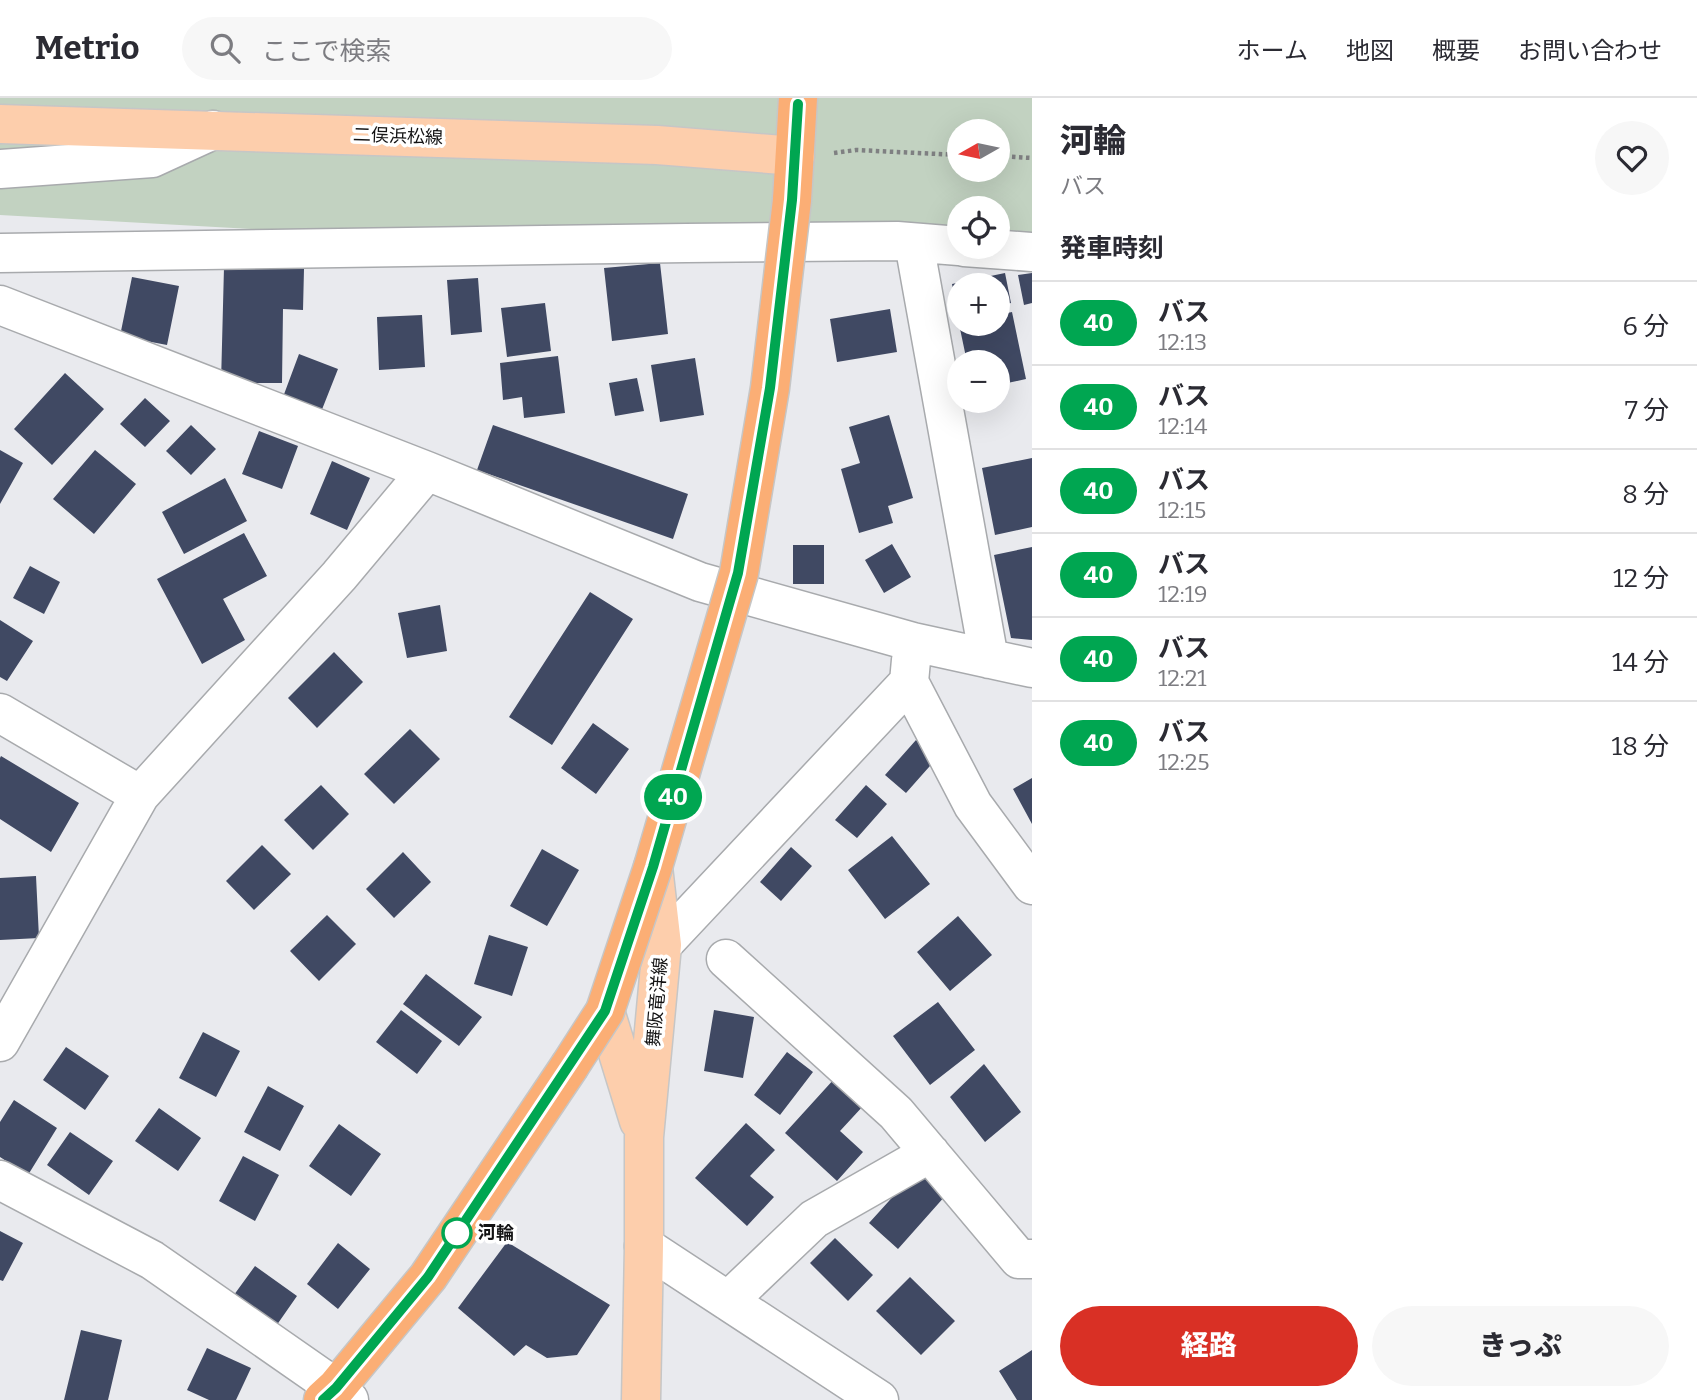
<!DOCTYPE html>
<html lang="ja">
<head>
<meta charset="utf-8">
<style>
	:root { --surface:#fff; --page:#f7f7f7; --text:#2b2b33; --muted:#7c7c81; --line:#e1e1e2; --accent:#d93025 }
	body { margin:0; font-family:Bitter,"Noto Sans JP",serif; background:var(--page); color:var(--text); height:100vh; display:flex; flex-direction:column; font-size:26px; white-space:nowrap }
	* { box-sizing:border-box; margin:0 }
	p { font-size:23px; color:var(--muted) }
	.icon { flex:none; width:38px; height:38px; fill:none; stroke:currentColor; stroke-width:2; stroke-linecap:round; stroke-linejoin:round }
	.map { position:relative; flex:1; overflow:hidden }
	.drawer { display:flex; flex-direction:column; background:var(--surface); width:665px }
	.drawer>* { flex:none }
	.badge { padding:0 14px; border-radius:23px; font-size:24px; line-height:46px }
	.needle { width:46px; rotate:261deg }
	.buttons { position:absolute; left:947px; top:21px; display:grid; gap:14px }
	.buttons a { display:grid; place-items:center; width:63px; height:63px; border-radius:50%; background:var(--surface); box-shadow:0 7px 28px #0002; font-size:35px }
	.map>.badge { position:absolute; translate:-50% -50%; box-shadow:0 0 0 4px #fff }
	h2 { padding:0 28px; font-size:26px; line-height:63px }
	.round { display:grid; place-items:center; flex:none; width:74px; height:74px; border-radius:37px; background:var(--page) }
	.overview { display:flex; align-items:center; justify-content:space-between; height:119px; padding:0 28px }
	h1 { font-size:33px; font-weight:800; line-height:52px }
	.primary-button { display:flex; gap:14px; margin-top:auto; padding:14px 28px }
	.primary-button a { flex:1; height:80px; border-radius:42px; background:var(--accent); color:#fff; font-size:28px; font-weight:800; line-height:80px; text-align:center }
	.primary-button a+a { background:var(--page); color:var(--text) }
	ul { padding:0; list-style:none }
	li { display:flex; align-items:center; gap:21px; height:84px; padding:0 28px; border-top:2px solid var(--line) }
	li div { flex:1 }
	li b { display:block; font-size:26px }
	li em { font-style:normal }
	li .badge { min-width:77px; font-weight:700; text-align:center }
	header { display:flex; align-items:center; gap:42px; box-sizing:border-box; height:98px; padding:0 35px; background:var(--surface); border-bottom:2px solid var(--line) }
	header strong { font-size:33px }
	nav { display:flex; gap:38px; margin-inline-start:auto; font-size:24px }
	.search { width:490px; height:63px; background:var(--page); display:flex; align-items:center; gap:18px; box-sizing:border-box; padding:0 24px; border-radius:38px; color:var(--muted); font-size:26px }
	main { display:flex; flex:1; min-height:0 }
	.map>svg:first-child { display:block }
	.green { fill:#c2d2c1; fill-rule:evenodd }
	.building { fill:#404963 }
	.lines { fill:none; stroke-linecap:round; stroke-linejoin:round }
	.minor-casing { stroke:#a8aaad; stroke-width:41 }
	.major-casing { stroke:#c6c6c6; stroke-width:41 }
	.highway-casing { stroke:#c6c6c6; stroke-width:41 }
	.path { stroke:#7f8082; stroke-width:4.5; stroke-dasharray:3.5 3.5; stroke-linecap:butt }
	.minor { stroke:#fff; stroke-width:38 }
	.major { stroke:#fdceac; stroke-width:38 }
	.highway { stroke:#fbae75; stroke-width:38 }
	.highway-bridge-casing { stroke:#c6c6c6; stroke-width:41; stroke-linecap:butt }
	.highway-bridge { stroke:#fbae75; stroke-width:38 }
	.line-casing { stroke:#fff; stroke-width:16 }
	.line { stroke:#00a651; stroke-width:10 }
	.stop-dot { fill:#fff; stroke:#00a651; stroke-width:3.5 }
	.labels { text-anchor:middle; stroke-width:7; stroke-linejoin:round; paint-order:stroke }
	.street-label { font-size:18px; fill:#121213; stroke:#fff }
	.stop-label { font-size:18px; font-weight:bold; fill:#121213; stroke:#fff; text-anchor:start }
</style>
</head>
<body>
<header>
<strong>Metrio</strong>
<div class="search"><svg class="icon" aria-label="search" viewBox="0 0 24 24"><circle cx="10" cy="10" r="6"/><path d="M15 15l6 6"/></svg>ここで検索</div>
<nav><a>ホーム</a><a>地図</a><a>概要</a><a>お問い合わせ</a></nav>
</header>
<main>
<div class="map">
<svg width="1032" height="1302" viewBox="0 0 1032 1302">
	<rect width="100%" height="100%" fill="#e9eaee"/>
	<path class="green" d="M0,0H1032V165L536,147L0,117ZM959,33H998V72H959ZM959,110H998V149H959Z"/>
	<path class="building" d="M660,165L668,236L612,243L604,170Z
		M224,169L304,171L303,212L283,211L282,285H221Z
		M1005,175L1011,205L998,208V187H959V216H958L952,186Z
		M1032,175V205L1024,207L1018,177Z
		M132,179L179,188L167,247L120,238Z
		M478,180L482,234L451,237L447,182Z
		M545,205L551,253L507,259L501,210Z
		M890,211L897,254L837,264L830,221Z
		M1012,214L1026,281L998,287V264H967L959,226H998V217Z
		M422,217L425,269L379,272L377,219Z
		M299,256L338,271L321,314L283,299Z
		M558,258L565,315L524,320L522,299L503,302L500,265Z
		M695,260L704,317L660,324L651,267Z
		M65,275L104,311L52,367L14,331Z
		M637,280L644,313L615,318L609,285Z
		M145,300L170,323L145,349L120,326Z
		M889,317L913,400L888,408L893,425L859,435L841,371L860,365L849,329Z
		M191,327L216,351L191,377L166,353Z
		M493,327L688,396L673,441L477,372Z
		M259,333L298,348L282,391L242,376Z
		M0,352L23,365L0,406Z
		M95,352L136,386L94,436L53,401Z
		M1032,360V429L995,437L982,370Z
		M332,363L370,380L347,432L310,416Z
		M225,380L247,423L184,456L162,414Z
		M244,435L267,478L223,501L245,542L202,566L157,481Z
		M892,446L911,479L884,495L865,462Z
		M793,447H824V486H793Z
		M1032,449V542L1011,540L994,457Z
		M30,468L60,484L44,516L13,500Z
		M590,494L633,521L552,647L509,619Z
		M440,507L447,553L407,560L398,515Z
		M0,522L33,543L7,583L0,579Z
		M334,554L363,584L317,630L288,600Z
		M593,625L629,651L596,696L561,670Z
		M410,631L440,661L394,706L364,676Z
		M916,642L937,660L906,695L885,677Z
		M1,658L79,705L51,754L0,721V660Z
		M1032,680V726L1013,691Z
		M321,687L349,716L313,752L284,722Z
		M866,687L887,706L857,740L835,722Z
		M892,738L930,786L885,821L848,772Z
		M262,747L291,776L254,812L226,783Z
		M791,749L812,768L781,803L760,784Z
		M542,751L579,772L547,828L510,808Z
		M403,754L431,784L394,820L366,791Z
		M36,778L39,840L0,842V780Z
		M327,817L356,846L319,883L290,853Z
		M958,818L992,857L950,893L917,854Z
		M489,837L528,849L512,898L474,886Z
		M426,876L482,919L459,948L403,906Z
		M938,904L975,952L930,987L893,938Z
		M401,912L442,943L417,976L376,944Z
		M714,912L754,919L743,980L704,973Z
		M203,934L240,953L216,999L179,980Z
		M66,949L109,978L85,1012L43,982Z
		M787,954L813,974L780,1017L754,997Z
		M984,966L1021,1014L985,1044L950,999Z
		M835,980L864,1007L840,1033L863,1054L837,1083L785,1035Z
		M268,988L304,1008L280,1053L244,1034Z
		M14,1002L57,1030L28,1077L0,1059V1024Z
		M159,1010L201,1040L178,1073L135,1043Z
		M746,1025L775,1052L750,1078L774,1099L747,1128L695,1080Z
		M339,1026L381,1056L351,1098L309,1068Z
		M70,1034L113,1063L89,1097L47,1067Z
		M243,1058L279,1077L255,1123L219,1103Z
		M918,1071L946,1097L898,1151L869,1125Z
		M0,1133L23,1145L3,1183L0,1182Z
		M835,1140L873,1177L848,1203L810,1165Z
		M507,1144L610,1207L577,1257L547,1260L526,1247L514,1258L458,1210Z
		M338,1145L370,1171L338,1211L307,1186Z
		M255,1168L297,1198L274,1231L231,1201Z
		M910,1179L955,1223L921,1257L876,1213Z
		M81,1232L122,1242L108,1302H64Z
		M207,1250L251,1270L236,1302H209L187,1292Z
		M1032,1252V1302H1017L999,1273Z"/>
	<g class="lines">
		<g class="minor-casing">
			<path id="minor" d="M0,71L152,60L213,32
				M914,145L989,561
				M964,149L1032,154
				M0,155L686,145L897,143L959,148
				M0,207L427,373L700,484L913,544L1032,570
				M911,562L909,584L973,707L1032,787
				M0,615L140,697
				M662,847L909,584
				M726,861L896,1015L1019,1161H1032
				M0,944L140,697L339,478L427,373
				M0,1082L152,1162L336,1290L349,1302
				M644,1148L879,1302
				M728,1203L814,1121L930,1055"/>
		</g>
		<g class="major-casing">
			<path id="major" d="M0,26L657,47L795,58
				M605,913L639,1023
				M641,1302L644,1148V1039L662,847L653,769"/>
		</g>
		<g class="highway-casing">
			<path id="highway" d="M792,102L798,0
				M323,1302L336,1290L428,1179L569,969"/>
		</g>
		<path class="path" d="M834,55L856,52L959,57
			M998,58L1032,60"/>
		<use href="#minor" class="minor"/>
		<use href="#major" class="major"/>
		<use href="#highway" class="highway"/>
		<g class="highway-bridge-casing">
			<path id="highway-bridge" d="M569,969L605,913L653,769L739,475L770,290L792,102"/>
		</g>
		<use href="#highway-bridge" class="highway-bridge"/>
	</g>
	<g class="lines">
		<g class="line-casing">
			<path id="line" d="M323,1302L336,1290L428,1179L605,913L653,769L738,475L770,290L792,102L798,6"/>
		</g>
		<use href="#line" class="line"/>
	</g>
	<circle class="stop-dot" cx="457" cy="1135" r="14"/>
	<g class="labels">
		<g class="street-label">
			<text transform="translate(398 38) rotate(2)" y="6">二俣浜松線</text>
			<text transform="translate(657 904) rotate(-85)" y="6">舞阪竜洋線</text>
		</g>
		<g class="stop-label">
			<text x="478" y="1141">河輪</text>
		</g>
	</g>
</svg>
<div class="buttons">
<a><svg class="needle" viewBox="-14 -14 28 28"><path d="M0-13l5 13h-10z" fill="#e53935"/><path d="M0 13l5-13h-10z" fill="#7c7c81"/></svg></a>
<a><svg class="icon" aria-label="locate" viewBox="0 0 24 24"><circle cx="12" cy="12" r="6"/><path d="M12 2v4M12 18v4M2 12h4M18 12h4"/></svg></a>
<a>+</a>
<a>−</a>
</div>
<b class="badge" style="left:673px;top:699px;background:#00a651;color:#fff">40</b>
</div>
<section class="drawer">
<div class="overview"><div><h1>河輪</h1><p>バス</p></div><a class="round"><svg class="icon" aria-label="heart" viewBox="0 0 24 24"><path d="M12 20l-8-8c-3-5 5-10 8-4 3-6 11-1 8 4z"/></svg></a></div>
<h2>発車時刻</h2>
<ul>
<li><span class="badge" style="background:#00a651;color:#fff">40</span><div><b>バス</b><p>12:13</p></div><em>6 分</em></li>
<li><span class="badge" style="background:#00a651;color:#fff">40</span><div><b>バス</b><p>12:14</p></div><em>7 分</em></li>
<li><span class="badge" style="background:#00a651;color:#fff">40</span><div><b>バス</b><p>12:15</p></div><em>8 分</em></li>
<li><span class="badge" style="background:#00a651;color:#fff">40</span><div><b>バス</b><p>12:19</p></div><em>12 分</em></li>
<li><span class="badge" style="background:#00a651;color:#fff">40</span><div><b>バス</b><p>12:21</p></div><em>14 分</em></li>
<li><span class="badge" style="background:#00a651;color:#fff">40</span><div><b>バス</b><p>12:25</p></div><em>18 分</em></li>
</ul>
<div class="primary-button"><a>経路</a><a>きっぷ</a></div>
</section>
</main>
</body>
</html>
